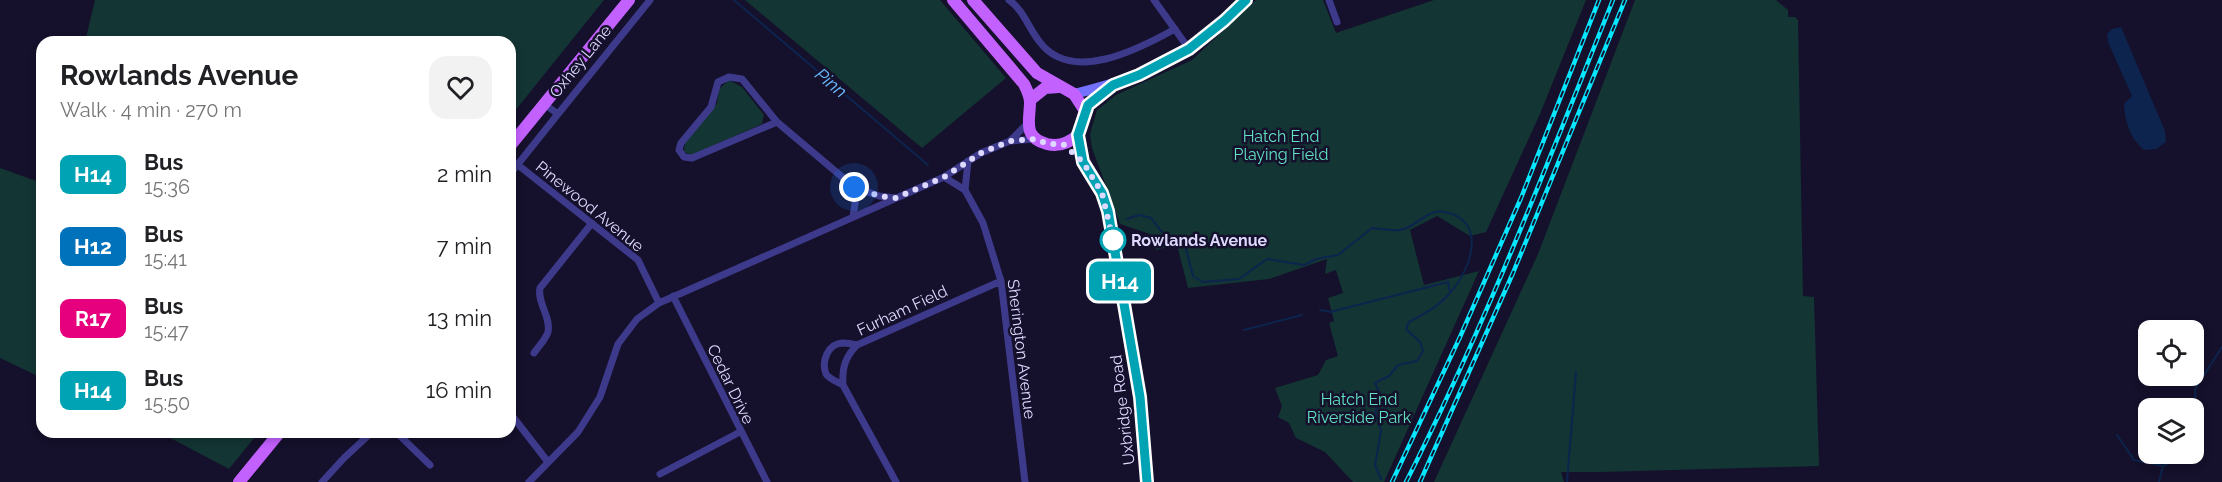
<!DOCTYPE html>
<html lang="en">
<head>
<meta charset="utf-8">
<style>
	:root { --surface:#fff; --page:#f2f2f2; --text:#202124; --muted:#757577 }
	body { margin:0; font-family:Raleway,sans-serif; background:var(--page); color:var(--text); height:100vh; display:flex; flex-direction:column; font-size:22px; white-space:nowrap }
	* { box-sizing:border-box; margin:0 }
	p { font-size:20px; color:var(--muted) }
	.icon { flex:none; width:33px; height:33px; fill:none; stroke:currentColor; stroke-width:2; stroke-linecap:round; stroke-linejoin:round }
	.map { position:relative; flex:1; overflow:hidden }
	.details { position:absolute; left:36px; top:36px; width:480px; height:402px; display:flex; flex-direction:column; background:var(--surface); border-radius:18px; box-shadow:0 3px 9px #0003 }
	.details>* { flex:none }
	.badge { padding:0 12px; border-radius:9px; font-size:21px; line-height:39px }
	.buttons { position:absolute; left:2138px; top:320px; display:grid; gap:12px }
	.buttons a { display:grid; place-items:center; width:66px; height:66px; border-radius:12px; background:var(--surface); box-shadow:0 3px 9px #0003; font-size:30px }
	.you { position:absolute; width:30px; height:30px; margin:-15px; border:4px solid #fff; border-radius:50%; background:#1a73e8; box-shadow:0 0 0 9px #1a73e833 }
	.map>.badge { position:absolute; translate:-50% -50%; box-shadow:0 0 0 3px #fff }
	.round { display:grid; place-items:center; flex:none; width:63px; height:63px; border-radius:18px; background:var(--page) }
	.head { display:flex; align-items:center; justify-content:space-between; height:102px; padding:0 24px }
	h1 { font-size:28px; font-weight:700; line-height:45px }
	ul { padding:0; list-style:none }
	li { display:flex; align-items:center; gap:18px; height:72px; padding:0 24px }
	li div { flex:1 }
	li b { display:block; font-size:22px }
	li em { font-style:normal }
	li .badge { min-width:66px; font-weight:700; text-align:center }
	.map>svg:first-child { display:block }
	.green { fill:#133534 }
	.water { fill:#0c244e }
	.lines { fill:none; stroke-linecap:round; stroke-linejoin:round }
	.stream { stroke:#0c244e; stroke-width:2 }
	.street { stroke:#3d3a8b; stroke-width:7 }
	.secondary { stroke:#7471ff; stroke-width:10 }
	.primary { stroke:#c361ff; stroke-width:12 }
	.rail-casing { stroke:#06e7ff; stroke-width:4.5 }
	.rail { stroke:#15102b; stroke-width:2; stroke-dasharray:7; stroke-linecap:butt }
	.line-casing { stroke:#fff; stroke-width:14 }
	.line { stroke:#00a3b4; stroke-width:9 }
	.walk { stroke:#dedaff; stroke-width:6; stroke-dasharray:0 10.8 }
	.stop-dot { fill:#fff; stroke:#00a3b4; stroke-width:3 }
	.labels { text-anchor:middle; stroke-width:5; stroke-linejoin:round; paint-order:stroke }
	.street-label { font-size:16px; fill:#dedaff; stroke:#15102b }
	.park-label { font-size:16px; fill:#61e3c2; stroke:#15102b }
	.stop-label { font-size:16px; font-weight:bold; fill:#dedaff; stroke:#15102b; text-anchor:start }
	.water-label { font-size:18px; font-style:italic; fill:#68baff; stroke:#15102b }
</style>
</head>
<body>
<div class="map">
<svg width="2222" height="482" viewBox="0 0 2222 482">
	<rect width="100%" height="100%" fill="#15102b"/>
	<path class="green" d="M95,0H604L510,117V42H85Z
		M745,0H940L1006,78L922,148Z
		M1256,0H1323L1336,33L1434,0H1586L1540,114L1486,232L1470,236L1437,216L1410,230L1424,285L1479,271L1384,482H1353L1325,452L1296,438L1289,423L1278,417L1282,406L1275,388L1318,375L1326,360L1338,356L1329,323L1334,321L1328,298L1343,293L1336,270L1325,274L1327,259L1269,279L1188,288L1177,245L1156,250L1150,234L1120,224L1092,148L1090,134L1097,110L1116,95L1192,60Z
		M1635,0H1776L1788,10V17H1795L1798,20L1803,296L1814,297L1819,466L1601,472H1561L1564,482H1434L1538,254Z
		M729,80L742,87L764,115L762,124L692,155L684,152L685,142L717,103L719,89Z
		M0,168L39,182L42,173V378L0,358Z
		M159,432H259L229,469Z"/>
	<path class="water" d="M2121,27L2165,131L2166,142L2156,149L2144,150C2130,138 2125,122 2124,104L2132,96L2108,42L2107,34L2112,29Z"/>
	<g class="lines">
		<path class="stream" d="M734,0L928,165
			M1127,219L1139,215L1151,218L1162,232L1184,241L1193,276L1203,282L1239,279L1267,259L1304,265L1316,259L1338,255L1372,228C1381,229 1391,231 1400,230C1416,228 1427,208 1445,212C1489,221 1470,271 1450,293C1439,306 1424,314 1409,322L1406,329L1420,342L1423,351L1417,361L1398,365L1389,376L1375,383L1381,396L1375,412L1381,431L1375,465L1381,479
			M1320,310L1330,312L1448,282L1450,293
			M1244,330L1302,315
			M2117,435L2134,460L2163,466
			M2193,450L2198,448L2195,389L2222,347
			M1567,482L1576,372
			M2159,482L2163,466L2188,453"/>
		<path class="street" d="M1009,0C1024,11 1028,27 1039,41C1071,85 1139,49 1175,29
			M1154,0L1189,49
			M1329,0L1337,22
			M558,114L650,0
			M777,122L742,79L729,77L718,82L711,107L681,143L679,150L684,157L692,158L777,122L854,187L879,196L895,198
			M1010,141L1036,139
			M518,165L638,260L659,303
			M510,174L558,114L544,104
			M944,177L965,190L968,161
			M965,190L983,223L1001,281L1025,482
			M853,217L856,197L854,187
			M673,296L767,482
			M534,353C538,347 546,339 548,332C551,316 537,303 540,288L592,223
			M843,385C838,382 829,379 826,374C821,361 828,344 842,343C847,343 853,344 857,345
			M510,413L548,462
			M396,432L430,465
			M660,474L740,432
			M322,482L344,458L372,432
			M529,482L578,432L600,397L618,344L637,319L659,303L944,177L981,153L1010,141L1027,124
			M896,482L843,385C842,368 845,357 857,345L1001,281"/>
		<path class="secondary" d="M1074,94C1115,84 1155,72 1190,48C1210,34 1228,17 1246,0
			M1085,111L1088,105L1111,87"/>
		<path class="primary" d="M953,0L1024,84C1027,90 1030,96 1030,102C1030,121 1022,137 1047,144C1059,147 1069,143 1078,135
			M973,0L1037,73L1074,94L1085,111L1078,135L1083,162L1102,193L1108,211L1140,397L1147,482
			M1030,100L1045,88L1059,87
			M510,146L629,0
			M239,482L280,432"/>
		<g class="rail-casing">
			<path id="rail" d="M1392,482L1460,337L1521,198L1599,0
				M1406,482C1485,326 1548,162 1613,0
				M1420,482L1513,273L1625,0"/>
		</g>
		<use href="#rail" class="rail"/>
	</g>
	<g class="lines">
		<g class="line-casing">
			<path id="line" d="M1147,482L1140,397L1108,211L1102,193L1083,162L1078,135L1088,105L1113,85L1139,75L1189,49L1224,21L1246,0"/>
		</g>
		<use href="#line" class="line"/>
		<path class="walk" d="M854,187L879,196L896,198L944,177L981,153L1010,141L1036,139L1048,144H1063L1083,162L1102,193L1113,240"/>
	</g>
	<circle class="stop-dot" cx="1113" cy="240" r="12"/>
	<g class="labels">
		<g class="street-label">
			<text transform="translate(580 61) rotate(-51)" y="6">Oxhey Lane</text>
			<text transform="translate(590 206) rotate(39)" y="6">Pinewood Avenue</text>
			<text transform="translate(902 310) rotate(-25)" y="6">Furham Field</text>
			<text transform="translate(1022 349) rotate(83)" y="6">Sherington Avenue</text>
			<text transform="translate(731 384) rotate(64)" y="6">Cedar Drive</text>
			<text transform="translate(1122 410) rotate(-97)" y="6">Uxbridge Road</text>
		</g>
		<g class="park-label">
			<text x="1281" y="142">Hatch End<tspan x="1281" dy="18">Playing Field</tspan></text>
			<text x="1359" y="405">Hatch End<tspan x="1359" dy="18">Riverside Park</tspan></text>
		</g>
		<g class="stop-label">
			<text x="1131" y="246">Rowlands Avenue</text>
		</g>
		<g class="water-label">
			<text transform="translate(831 83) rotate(40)" y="6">Pinn</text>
		</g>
	</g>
</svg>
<div class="buttons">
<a><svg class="icon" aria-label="locate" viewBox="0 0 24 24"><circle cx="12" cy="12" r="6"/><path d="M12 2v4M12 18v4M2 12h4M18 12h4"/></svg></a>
<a><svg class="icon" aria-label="layers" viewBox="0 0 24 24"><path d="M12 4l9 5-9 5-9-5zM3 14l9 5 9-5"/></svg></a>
</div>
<div class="you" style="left:854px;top:187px"></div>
<b class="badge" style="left:1120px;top:281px;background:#00a3b4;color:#fff">H14</b>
<section class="details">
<div class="head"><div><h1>Rowlands Avenue</h1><p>Walk · 4 min · 270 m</p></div><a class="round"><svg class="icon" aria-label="heart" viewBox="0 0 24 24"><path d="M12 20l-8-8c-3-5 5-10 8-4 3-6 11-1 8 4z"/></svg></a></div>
<ul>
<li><span class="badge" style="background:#00a3b4;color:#fff">H14</span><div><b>Bus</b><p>15:36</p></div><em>2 min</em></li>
<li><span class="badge" style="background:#0072bc;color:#fff">H12</span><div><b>Bus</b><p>15:41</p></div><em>7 min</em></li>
<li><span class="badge" style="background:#e6007e;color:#fff">R17</span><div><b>Bus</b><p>15:47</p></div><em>13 min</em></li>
<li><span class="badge" style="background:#00a3b4;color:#fff">H14</span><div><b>Bus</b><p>15:50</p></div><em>16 min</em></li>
</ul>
</section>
</div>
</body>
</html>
